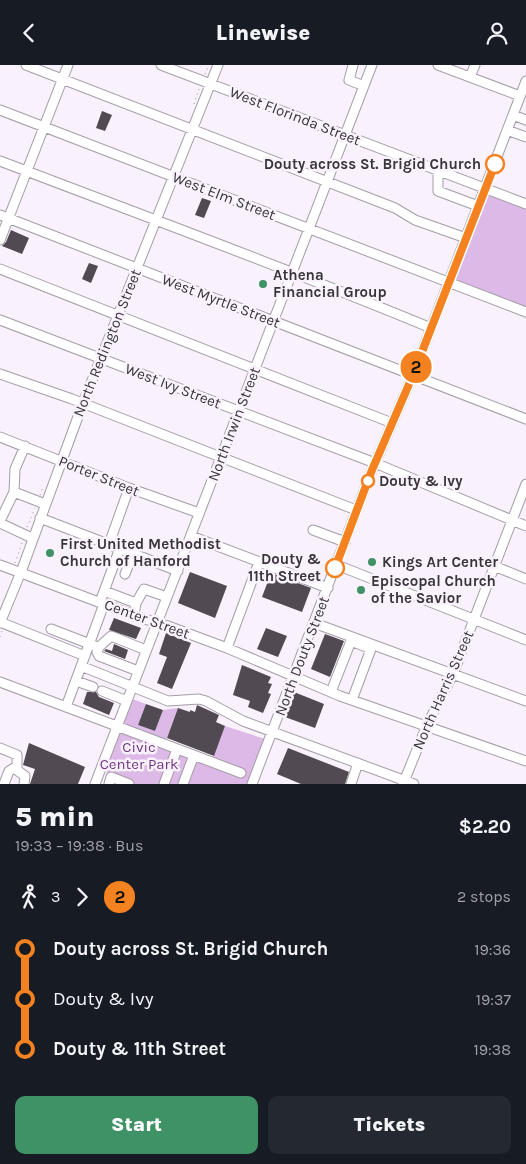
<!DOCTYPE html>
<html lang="en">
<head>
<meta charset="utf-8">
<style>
	:root { --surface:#171b24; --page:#242831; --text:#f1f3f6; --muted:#9ea1a6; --accent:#3f9265 }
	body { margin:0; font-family:Karla,sans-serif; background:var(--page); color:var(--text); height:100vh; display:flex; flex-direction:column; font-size:19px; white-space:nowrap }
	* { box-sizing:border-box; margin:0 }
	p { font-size:16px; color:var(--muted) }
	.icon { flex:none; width:28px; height:28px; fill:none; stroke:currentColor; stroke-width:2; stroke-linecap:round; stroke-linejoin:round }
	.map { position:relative; height:719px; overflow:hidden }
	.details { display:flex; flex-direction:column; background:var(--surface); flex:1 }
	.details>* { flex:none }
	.badge { padding:0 10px; border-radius:16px; font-size:18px; line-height:32px }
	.map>.badge { position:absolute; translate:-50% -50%; box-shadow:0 0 0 2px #fff }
	.legs { display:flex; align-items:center; gap:8px; height:55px; padding:0 15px; font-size:16px }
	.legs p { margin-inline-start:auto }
	.summary { display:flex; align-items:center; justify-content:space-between; height:85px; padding:0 15px }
	h1 { font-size:28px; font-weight:800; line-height:38px }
	.cta { display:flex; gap:10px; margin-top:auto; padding:10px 15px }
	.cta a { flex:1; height:58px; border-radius:10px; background:var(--accent); color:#fff; font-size:20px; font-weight:800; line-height:58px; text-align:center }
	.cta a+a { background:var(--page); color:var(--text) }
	ul { padding:0 15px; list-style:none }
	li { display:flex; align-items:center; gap:18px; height:50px; font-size:19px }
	li i { display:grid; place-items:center; width:8px; height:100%; margin:0 6px; background:currentColor }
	li i::after { content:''; width:12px; height:12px; margin:-6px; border:4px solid; border-radius:50%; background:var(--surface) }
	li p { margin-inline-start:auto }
	li:first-child i { background:linear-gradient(#0000 50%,currentColor 0) }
	li:last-child i { background:linear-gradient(currentColor 50%,#0000 0) }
	header { display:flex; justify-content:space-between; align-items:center; height:65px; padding:0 15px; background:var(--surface); font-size:22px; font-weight:800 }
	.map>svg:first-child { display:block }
	.green { fill:#dcb9e7 }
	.building { fill:#514a53 }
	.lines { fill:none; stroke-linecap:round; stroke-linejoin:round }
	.minor-casing { stroke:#a49ca7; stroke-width:11 }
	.path { stroke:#948e96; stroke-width:1; stroke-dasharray:1 4; stroke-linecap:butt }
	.minor { stroke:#fff; stroke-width:9 }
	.line-1-casing { stroke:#fff; stroke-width:11 }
	.line-1 { stroke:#f58220; stroke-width:8 }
	.stop-1-dot { fill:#fff; stroke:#f58220; stroke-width:2.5 }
	.poi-dot { fill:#3f9265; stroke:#f9f1fc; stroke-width:2 }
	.labels { text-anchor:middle; stroke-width:5; stroke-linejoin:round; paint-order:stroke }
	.street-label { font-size:15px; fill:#39353a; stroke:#f9f1fc }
	.stop-label { font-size:15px; font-weight:bold; fill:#39353a; stroke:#f9f1fc; text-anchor:end }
	.poi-label { font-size:15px; font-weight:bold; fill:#39353a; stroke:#f9f1fc; text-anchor:start }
	.park-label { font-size:15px; fill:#733683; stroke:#f9f1fc }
</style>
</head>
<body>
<header><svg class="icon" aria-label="back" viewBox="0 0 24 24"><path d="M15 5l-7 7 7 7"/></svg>Linewise<svg class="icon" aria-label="person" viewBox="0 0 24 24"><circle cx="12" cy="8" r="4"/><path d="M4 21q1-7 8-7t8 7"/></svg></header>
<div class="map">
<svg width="526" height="719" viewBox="0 0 526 719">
	<rect width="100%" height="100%" fill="#f9f1fc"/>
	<path class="green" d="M485,124L526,143V247L449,218Z
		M124,631L146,639L138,660L155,666L163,645L178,643L166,675L179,680V682L213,693L225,661L268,675L252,719H105L114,655Z"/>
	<path class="building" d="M102,46L112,50L105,66L96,63Z
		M202,133L211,136L204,153L195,150Z
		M11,165L29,173L22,189L2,181L6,177Z
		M89,198L98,201L91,218L82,214Z
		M190,507L227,521L215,553L178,538Z
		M271,508L311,523L302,547L262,532Z
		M114,553L141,563L136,574L109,565Z
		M266,563L287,571L278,592L257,584Z
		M166,568L191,578L172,624L157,618L167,592L159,589Z
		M325,569L344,576L330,612L311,604Z
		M114,579L128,585L125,594L104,586L106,584L112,586Z
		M242,600L271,612L268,618L272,619L268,628L271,629L263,648L248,642L250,636L233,630Z
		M87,627H96L99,632L114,638L109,650L83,639Z
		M294,627L324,639L315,663L285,652Z
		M146,639L163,645L155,666L138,660Z
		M197,640L219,650L216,657L225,661L214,691L167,673L178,643L190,647V645L195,647Z
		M29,678L85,702L78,719H30L35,704L23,700Z
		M288,683L349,707L345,719H301L277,709Z"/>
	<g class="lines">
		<g class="minor-casing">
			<path id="minor" d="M26,0L395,143L415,155L466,173
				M161,0L526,139
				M353,0L349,15L364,21
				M438,0L520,31
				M470,12L475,0
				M0,45L526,247
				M513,50L526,55
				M507,65L526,72
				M0,96C144,151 289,204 431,263
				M438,106V126L478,141
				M0,150L526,354
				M0,175L68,0
				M0,204L392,358
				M0,255L375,398L526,461
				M0,309L72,334L356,445
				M0,372L129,423L199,448
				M25,381L15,404L14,427L45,439
				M40,453L178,506
				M0,456L14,427
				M0,458L32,473
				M313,465L345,477
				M191,471L328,523
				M109,479L129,423
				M0,500L141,553L168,561L227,583L340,631L526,696
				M337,500L526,575
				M494,501L526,514
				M125,509L133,488
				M104,526L136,538L134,551
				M100,537L120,483
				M136,538L144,524L167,532
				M0,557L85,591
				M0,558L21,507L83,338L218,0
				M314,558L526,636
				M51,564L95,581
				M227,583L259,497
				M81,601L168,636L199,634L206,636L243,656L414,719
				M138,606L99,591L97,587L99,582L111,571L146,585
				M76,616L93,622
				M0,617L241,708
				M102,626L127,636
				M331,627L351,576L371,584L352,635
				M66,642L104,539
				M0,683L17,690V704
				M4,719L9,706L14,703L25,711L24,719
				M95,719L372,0
				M109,719L111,712L129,719
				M164,719L177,684
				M183,719L194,690
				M252,719L372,405L413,310L526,16
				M351,719L358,698
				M403,719L427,660L453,609L526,419"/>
		</g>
		<path class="path" d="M205,9L209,0
			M194,39L199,24
			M40,430L43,422
			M27,462L35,443
			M15,498L22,478
			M0,572L2,566"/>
		<use href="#minor" class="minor"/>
	</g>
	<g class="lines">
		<g class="line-1-casing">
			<path id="line-1" d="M335,503L372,405L413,310L495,99"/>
		</g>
		<use href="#line-1" class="line-1"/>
	</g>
	<g class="stop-1-dot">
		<circle cx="495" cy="99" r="9"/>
		<circle cx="368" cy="416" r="6"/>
		<circle cx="335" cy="503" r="9"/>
	</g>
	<g class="poi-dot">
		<circle cx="263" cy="219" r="5"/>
		<circle cx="50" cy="488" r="5"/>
		<circle cx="372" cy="497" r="5"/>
		<circle cx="361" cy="525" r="5"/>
	</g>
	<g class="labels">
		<g class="street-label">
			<text transform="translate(295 51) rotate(21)" y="5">West Florinda Street</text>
			<text transform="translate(224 131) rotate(21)" y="5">West Elm Street</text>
			<text transform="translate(221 236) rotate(21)" y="5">West Myrtle Street</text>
			<text transform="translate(107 278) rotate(-68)" y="5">North Redington Street</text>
			<text transform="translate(173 321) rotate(21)" y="5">West Ivy Street</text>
			<text transform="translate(234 359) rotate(-69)" y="5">North Irwin Street</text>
			<text transform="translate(99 411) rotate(22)" y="5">Porter Street</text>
			<text transform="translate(147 554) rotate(20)" y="5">Center Street</text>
			<text transform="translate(302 591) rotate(-69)" y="5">North Douty Street</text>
			<text transform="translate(443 625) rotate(-66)" y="5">North Harris Street</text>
		</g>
		<g class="stop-label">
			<text x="481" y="104">Douty across St. Brigid Church</text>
			<text x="379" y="421" text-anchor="start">Douty &amp; Ivy</text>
			<text x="321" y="499">Douty &amp;<tspan x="321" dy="17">11th Street</tspan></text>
		</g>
		<g class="poi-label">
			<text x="273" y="215">Athena<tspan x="273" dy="17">Financial Group</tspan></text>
			<text x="60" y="484">First United Methodist<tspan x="60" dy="17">Church of Hanford</tspan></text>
			<text x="382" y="502">Kings Art Center</text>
			<text x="371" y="521">Episcopal Church<tspan x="371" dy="17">of the Savior</tspan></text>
		</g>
		<g class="park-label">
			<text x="139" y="687">Civic<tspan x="139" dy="17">Center Park</tspan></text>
		</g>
	</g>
</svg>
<b class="badge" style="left:416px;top:302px;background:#f58220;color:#111">2</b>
</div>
<section class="details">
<div class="summary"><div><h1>5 min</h1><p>19:33 – 19:38 · Bus</p></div><b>$2.20</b></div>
<div class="legs"><svg class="icon" aria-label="walk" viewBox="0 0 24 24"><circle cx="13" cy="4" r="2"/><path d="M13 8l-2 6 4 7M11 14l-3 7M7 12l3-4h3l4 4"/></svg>3<svg class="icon" aria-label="forward" viewBox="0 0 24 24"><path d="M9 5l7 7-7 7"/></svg><b class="badge" style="background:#f58220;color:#111">2</b><p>2 stops</p></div>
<ul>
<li><i style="color:#f58220"></i><b>Douty across St. Brigid Church</b><p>19:36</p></li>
<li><i style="color:#f58220"></i><span>Douty &amp; Ivy</span><p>19:37</p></li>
<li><i style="color:#f58220"></i><b>Douty &amp; 11th Street</b><p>19:38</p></li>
</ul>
<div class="cta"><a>Start</a><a>Tickets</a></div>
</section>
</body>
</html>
